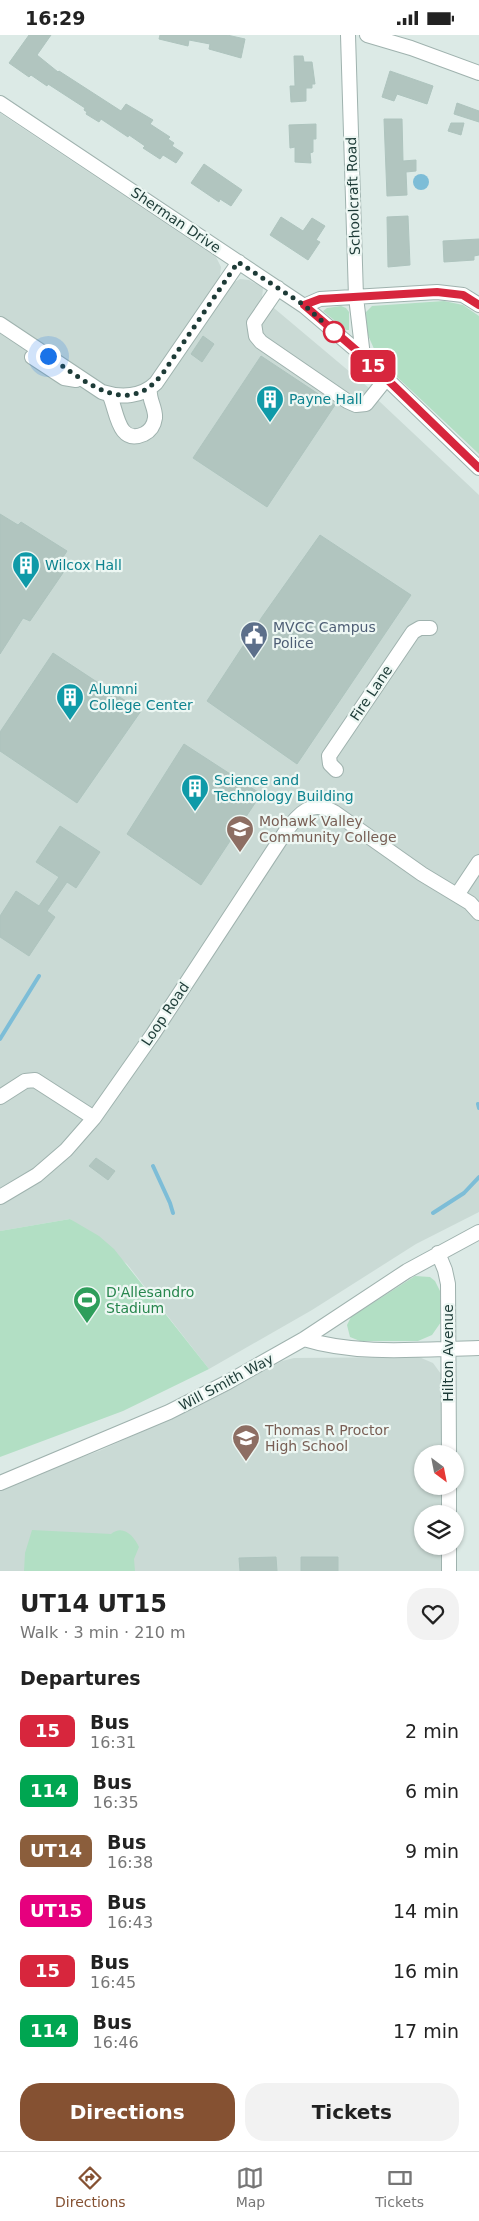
<!DOCTYPE html>
<html lang="en">
<head>
<meta charset="utf-8">
<style>
	:root { --surface:#fff; --page:#f2f2f2; --text:#222; --muted:#767676; --line:#e0e0e0; --accent:#855132 }
	body { margin:0; font-family:"DejaVu Sans",sans-serif; background:var(--page); color:var(--text); height:100vh; display:flex; flex-direction:column; font-size:19px; white-space:nowrap }
	* { box-sizing:border-box; margin:0 }
	p { font-size:16px; color:var(--muted) }
	.icon { flex:none; width:28px; height:28px; fill:none; stroke:currentColor; stroke-width:2; stroke-linecap:round; stroke-linejoin:round }
	.map { position:relative; height:1536px; overflow:hidden }
	.side { display:flex; flex-direction:column; background:var(--surface); flex:1 }
	.side>* { flex:none }
	.badge { padding:0 10px; border-radius:8px; font-size:18px; line-height:32px }
	.needle { width:32px; rotate:148deg }
	.fabs { position:absolute; left:414px; top:1410px; display:grid; gap:10px }
	.fabs a { display:grid; place-items:center; width:50px; height:50px; border-radius:50%; background:var(--surface); box-shadow:0 1px 4px #0004; font-size:25px }
	.you { position:absolute; width:25px; height:25px; margin:-12px; border:4px solid #fff; border-radius:50%; background:#1a73e8; box-shadow:0 0 0 8px #1a73e833 }
	.map>.badge { position:absolute; translate:-50% -50%; box-shadow:0 0 0 2px #fff }
	h2 { padding:0 20px; font-size:19px; line-height:45px }
	.round { display:grid; place-items:center; flex:none; width:52px; height:52px; border-radius:20px; background:var(--page) }
	.overview { display:flex; align-items:center; justify-content:space-between; height:85px; padding:0 20px }
	h1 { font-size:24px; font-weight:600; line-height:38px }
	.button { display:flex; gap:10px; margin-top:auto; padding:10px 20px }
	.button a { flex:1; height:58px; border-radius:20px; background:var(--accent); color:#fff; font-size:20px; font-weight:600; line-height:58px; text-align:center }
	.button a+a { background:var(--page); color:var(--text) }
	ul { padding:0; list-style:none }
	li { display:flex; align-items:center; gap:15px; height:60px; padding:0 20px }
	li div { flex:1 }
	li b { display:block; font-size:19px }
	li em { font-style:normal }
	li .badge { min-width:55px; font-weight:700; text-align:center }
	.status { display:flex; justify-content:space-between; align-items:center; height:35px; padding:0 25px; background:var(--surface); direction:ltr }
	.status svg { height:14px; fill:currentColor }
	.menu { display:flex; justify-content:space-around; align-items:center; height:70px; border-top:1px solid var(--line); background:var(--surface); font-size:14px; color:var(--muted) }
	.menu a { display:grid; justify-items:center; gap:2px }
	.menu .selected { color:var(--accent) }
	.map>svg:first-child { display:block }
	.built { fill:#cadad5 }
	.green { fill:#b2dfc4 }
	.water { fill:#7dbdd7 }
	.lines { fill:none; stroke-linecap:round; stroke-linejoin:round }
	.stream { stroke:#7dbdd7; stroke-width:4 }
	.building { fill:#b1c5bf; stroke:#aec4be }
	.minor-casing { stroke:#9fb2ae; stroke-width:16 }
	.minor { stroke:#fff; stroke-width:14 }
	.line-casing { stroke:#fff; stroke-width:11 }
	.line { stroke:#d7263d; stroke-width:8 }
	.walk { stroke:#1d3b37; stroke-width:5; stroke-dasharray:0 9 }
	.stop-dot { fill:#fff; stroke:#d7263d; stroke-width:2.5 }
	.labels { text-anchor:middle; stroke-width:4.5; stroke-linejoin:round; paint-order:stroke }
	.street-label { font-size:14px; fill:#1d3b37; stroke:#edf7f3 }
	.culture-label { font-size:14px; fill:#0d838f; stroke:#edf7f3; text-anchor:start }
	.service-label { font-size:14px; fill:#4e5e75; stroke:#edf7f3; text-anchor:start }
	.education-label { font-size:14px; fill:#785e54; stroke:#edf7f3; text-anchor:start }
	.leisure-label { font-size:14px; fill:#27864d; stroke:#edf7f3; text-anchor:start }
</style>
</head>
<body>
<div class="status"><b>16:29</b><svg viewBox="0 0 49 12"><path d="M0 12V9h3v3zM5 12V6h3v6zM10 12V3h3v9zM15 12V0h3v12zM26 1h20v11H26zM47 4h2v5h-2z"/></svg></div>
<div class="map">
<svg width="479" height="1536" viewBox="0 0 479 1536">
	<rect width="100%" height="100%" fill="#dceae6"/>
	<path class="built" d="M0,78L216,222L221,232L220,240L232,248L240,244L249,245L263,253L262,263L369,353L379,366L479,460V1177L416,1209L312,1275L209,1334L127,1229L70,1184L0,1196Z
		M419,1322L433,1328L441,1339L442,1419H422V1451H442V1479H422V1511H442V1536H0V1452L99,1416L152,1392L223,1358L282,1326L294,1323Z"/>
	<path class="green" d="M444,266L463,270L479,281V419L379,325L367,298L366,277L372,271Z
		M341,271L346,273L349,277V295H346L323,276L327,273Z
		M70,1184L99,1201L114,1214L209,1334L123,1376L0,1422V1196Z
		M415,1241L430,1242L435,1246L440,1256L441,1287L432,1300L418,1306H360L350,1302L347,1290L351,1282Z
		M32,1495L111,1499C123,1489 134,1501 139,1512L134,1524L135,1536H24L25,1518Z"/>
	<path class="water" d="M413 147a8 8 0 1 1 16 0a8 8 0 1 1-16 0Z"/>
	<g class="lines">
		<path class="stream" d="M0,1004L39,941
			M478,1069L479,1073
			M153,1131L170,1168L173,1178
			M433,1178L464,1158L479,1142"/>
	</g>
	<path class="building" d="M29,0H51L37,20L58,37L59,36L121,76L126,69L153,85L150,89L170,102L168,104L174,108L172,111L183,118L176,128L163,120L160,124L143,113L145,111L129,100L128,102L101,84L99,87L86,79L87,77L84,75L85,73L48,49L47,51L31,40L29,42L9,28Z
		M160,0H227L245,4L241,23L209,14L210,9L189,5L188,11L159,4Z
		M294,21H303L304,27H312L315,49H312V53H306V66L291,67L290,51H295Z
		M390,36L433,51L427,69L397,59L394,66L382,62Z
		M457,68L479,76V87L454,79Z
		M384,84H402L403,126L416,125V136L406,137L407,160L387,161Z
		M451,88H464L461,100L448,96Z
		M316,89V104H313V117L310,118L311,128L295,127V112L290,113L289,90Z
		M204,129L242,155L231,171L220,164L219,167L191,148Z
		M408,181L410,230L388,232L387,182Z
		M281,182L303,196L312,183L325,191L316,205L320,207L308,225L270,200Z
		M479,204V220L474,221V225L444,227L443,206Z
		M203,301L214,309L202,327L191,319Z
		M261,321L335,370L267,472L193,423Z
		M0,479L18,490L21,487L67,516L60,527L67,532L30,586L23,583L0,619Z
		M320,500L411,560L297,729L207,666L262,582Z
		M53,618L141,676L77,768L0,716V697Z
		M184,709L261,759L201,850L127,799Z
		M60,791L100,817L76,853L67,847L47,876L55,882L29,921L0,902V881L16,856L39,871L59,842L36,827Z
		M96,1123L115,1136L108,1145L89,1131Z
		M276,1522L277,1536H240L239,1523Z
		M301,1522H338V1536H301Z"/>
	<g class="lines">
		<g class="minor-casing">
			<path id="minor" d="M348,0L356,262L363,321
				M367,0L411,13L479,38
				M0,68L304,271L363,321L479,433
				M278,253L254,288L256,301L261,307L347,366L356,370L366,369L386,344
				M304,271L320,264L437,257L463,260L479,270
				M0,289L102,357C121,363 142,362 156,348L239,227
				M32,322L64,343L76,345
				M109,359C117,374 117,411 144,399C150,396 154,390 155,383C156,373 148,364 150,353
				M336,735L330,729L329,721L413,597L420,593H430
				M457,860L479,827
				M0,1062L25,1046L35,1045L94,1083
				M0,1162L37,1140L66,1115L94,1083L153,999L286,796C300,778 311,764 334,777L422,839L470,868L479,878
				M438,1218L445,1235L448,1249L449,1419
				M304,1304C359,1321 422,1314 479,1313
				M0,1448L169,1377L228,1347L304,1304L407,1236L479,1197
				M449,1479V1451
				M449,1536V1511"/>
		</g>
		<use href="#minor" class="minor"/>
	</g>
	<g class="lines">
		<g class="line-casing">
			<path id="line" d="M479,270L463,260L437,257L320,264L304,270L363,321L479,433"/>
		</g>
		<use href="#line" class="line"/>
		<path class="walk" d="M48,321C84,345 127,386 163,338L238,227L304,270L339,301L334,297"/>
	</g>
	<defs>
		<g id="building-pin" transform="scale(1.4375)"><path d="M0 17L-7.5 6A9.5 9.5 0 1 1 7.5 6Z" fill="#0f9aa8" stroke="#edf7f3"/><path d="M-4-6H4V6H1V3H-1V6H-4ZM-2.5-4.3h1.7v1.8h-1.7ZM.8-4.3h1.7v1.8H.8ZM-2.5-1h1.7V.8h-1.7ZM.8-1h1.7V.8H.8Z" fill="#fff"/></g>
		<g id="civic-pin" transform="scale(1.4375)"><path d="M0 17L-7.5 6A9.5 9.5 0 1 1 7.5 6Z" fill="#5c6f8a" stroke="#edf7f3"/><path d="M-.6-6.5H3V-4.5H.6V-3L4-1V1h2V6H-6V1h2V-1L-.6-3ZM-1.2 2.5V6h2.4V2.5Z" fill="#fff"/></g>
		<g id="university-pin" transform="scale(1.4375)"><path d="M0 17L-7.5 6A9.5 9.5 0 1 1 7.5 6Z" fill="#8d6e63" stroke="#edf7f3"/><path d="M0-5L7-2L0 1L-7-2ZM-4 1L0 2.5L4 1V4Q0 6-4 4Z" fill="#fff"/></g>
		<g id="stadium-pin" transform="scale(1.4375)"><path d="M0 17L-7.5 6A9.5 9.5 0 1 1 7.5 6Z" fill="#2e9e5b" stroke="#edf7f3"/><path d="M0-5a6.5 5 0 1 0 0 10a6.5 5 0 1 0 0-10ZM-3.5-1.8h7v3.6h-7Z" fill="#fff"/></g>
		<g id="school-pin" transform="scale(1.4375)"><path d="M0 17L-7.5 6A9.5 9.5 0 1 1 7.5 6Z" fill="#8d6e63" stroke="#edf7f3"/><path d="M0-5L7-2L0 1L-7-2ZM-4 1L0 2.5L4 1V4Q0 6-4 4Z" fill="#fff"/></g>
	</defs>
	<g fill-rule="evenodd">
		<use href="#building-pin" x="270" y="364"/>
		<use href="#building-pin" x="26" y="530"/>
		<use href="#civic-pin" x="254" y="600"/>
		<use href="#building-pin" x="70" y="662"/>
		<use href="#building-pin" x="195" y="753"/>
		<use href="#university-pin" x="240" y="794"/>
		<use href="#stadium-pin" x="87" y="1265"/>
		<use href="#school-pin" x="246" y="1403"/>
	</g>
	<circle class="stop-dot" cx="334" cy="297" r="10"/>
	<g class="labels">
		<g class="street-label">
			<text transform="translate(353 161) rotate(-92)" y="5">Schoolcraft Road</text>
			<text transform="translate(176 185) rotate(34)" y="5">Sherman Drive</text>
			<text transform="translate(371 658) rotate(-56)" y="5">Fire Lane</text>
			<text transform="translate(165 979) rotate(-56)" y="5">Loop Road</text>
			<text transform="translate(448 1318) rotate(-90)" y="5">Hilton Avenue</text>
			<text transform="translate(226 1347) rotate(-28)" y="5">Will Smith Way</text>
		</g>
		<g class="culture-label">
			<text x="289" y="369">Payne Hall</text>
			<text x="45" y="535">Wilcox Hall</text>
			<text x="89" y="659">Alumni<tspan x="89" dy="16">College Center</tspan></text>
			<text x="214" y="750">Science and<tspan x="214" dy="16">Technology Building</tspan></text>
		</g>
		<g class="service-label">
			<text x="273" y="597">MVCC Campus<tspan x="273" dy="16">Police</tspan></text>
		</g>
		<g class="education-label">
			<text x="259" y="791">Mohawk Valley<tspan x="259" dy="16">Community College</tspan></text>
			<text x="265" y="1400">Thomas R Proctor<tspan x="265" dy="16">High School</tspan></text>
		</g>
		<g class="leisure-label">
			<text x="106" y="1262">D'Allesandro<tspan x="106" dy="16">Stadium</tspan></text>
		</g>
	</g>
</svg>
<div class="fabs">
<a><svg class="needle" viewBox="-14 -14 28 28"><path d="M0-13l5 13h-10z" fill="#e53935"/><path d="M0 13l5-13h-10z" fill="#767676"/></svg></a>
<a><svg class="icon" aria-label="layers" viewBox="0 0 24 24"><path d="M12 4l9 5-9 5-9-5zM3 14l9 5 9-5"/></svg></a>
</div>
<div class="you" style="left:48px;top:321px"></div>
<b class="badge" style="left:373px;top:331px;background:#d7263d;color:#fff">15</b>
</div>
<section class="side">
<div class="overview"><div><h1>UT14 UT15</h1><p>Walk · 3 min · 210 m</p></div><a class="round"><svg class="icon" aria-label="heart" viewBox="0 0 24 24"><path d="M12 20l-8-8c-3-5 5-10 8-4 3-6 11-1 8 4z"/></svg></a></div>
<h2>Departures</h2>
<ul>
<li><span class="badge" style="background:#d7263d;color:#fff">15</span><div><b>Bus</b><p>16:31</p></div><em>2 min</em></li>
<li><span class="badge" style="background:#00a651;color:#fff">114</span><div><b>Bus</b><p>16:35</p></div><em>6 min</em></li>
<li><span class="badge" style="background:#8b5e3c;color:#fff">UT14</span><div><b>Bus</b><p>16:38</p></div><em>9 min</em></li>
<li><span class="badge" style="background:#e6007e;color:#fff">UT15</span><div><b>Bus</b><p>16:43</p></div><em>14 min</em></li>
<li><span class="badge" style="background:#d7263d;color:#fff">15</span><div><b>Bus</b><p>16:45</p></div><em>16 min</em></li>
<li><span class="badge" style="background:#00a651;color:#fff">114</span><div><b>Bus</b><p>16:46</p></div><em>17 min</em></li>
</ul>
<div class="button"><a>Directions</a><a>Tickets</a></div>
</section>
<nav class="menu">
<a class="selected"><svg class="icon" aria-label="directions" viewBox="0 0 24 24"><path d="M12 3l9 9-9 9-9-9zM9 14v-3h6M13 9l2 2-2 2"/></svg>Directions</a>
<a><svg class="icon" aria-label="map" viewBox="0 0 24 24"><path d="M3 6l6-2 6 2 6-2v14l-6 2-6-2-6 2zM9 4v14M15 6v14"/></svg>Map</a>
<a><svg class="icon" aria-label="tickets" viewBox="0 0 24 24"><path d="M3 7h18v10H3zM15 7v10"/></svg>Tickets</a>
</nav>
</body>
</html>
